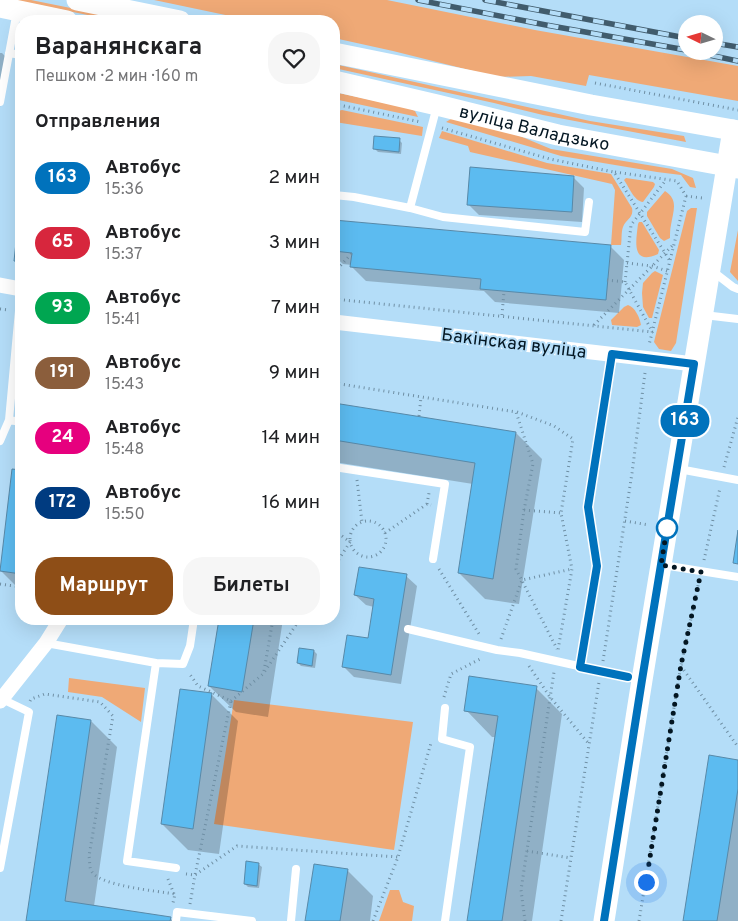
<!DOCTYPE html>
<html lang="ru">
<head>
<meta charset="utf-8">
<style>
	:root { --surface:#fff; --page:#f6f6f6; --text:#202124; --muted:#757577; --accent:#8e4e17 }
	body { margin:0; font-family:Overpass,sans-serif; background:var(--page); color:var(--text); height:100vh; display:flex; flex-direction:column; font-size:19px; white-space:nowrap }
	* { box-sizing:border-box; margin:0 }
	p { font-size:16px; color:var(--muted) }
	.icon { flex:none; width:28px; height:28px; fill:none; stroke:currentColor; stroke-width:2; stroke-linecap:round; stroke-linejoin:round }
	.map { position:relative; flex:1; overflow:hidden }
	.drawer { position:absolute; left:15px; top:15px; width:325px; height:610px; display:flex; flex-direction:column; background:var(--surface); border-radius:20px; box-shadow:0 5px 20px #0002 }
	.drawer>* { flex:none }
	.badge { padding:0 10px; border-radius:16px; font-size:18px; line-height:32px }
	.needle { width:32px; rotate:275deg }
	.controls { position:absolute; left:678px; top:15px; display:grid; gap:10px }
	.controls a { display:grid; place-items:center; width:45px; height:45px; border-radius:50%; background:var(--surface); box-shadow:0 5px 20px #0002; font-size:25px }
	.you { position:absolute; width:25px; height:25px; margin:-12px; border:4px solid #fff; border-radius:50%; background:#1a73e8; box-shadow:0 0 0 8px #1a73e833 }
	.map>.badge { position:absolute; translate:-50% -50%; box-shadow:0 0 0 2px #fff }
	h2 { padding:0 20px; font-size:19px; line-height:45px }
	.round { display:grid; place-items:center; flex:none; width:52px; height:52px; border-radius:20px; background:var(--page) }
	.headline { display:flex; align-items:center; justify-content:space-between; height:85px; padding:0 20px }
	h1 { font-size:24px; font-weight:700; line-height:38px }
	.button { display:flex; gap:10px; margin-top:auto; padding:10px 20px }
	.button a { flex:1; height:58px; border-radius:20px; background:var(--accent); color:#fff; font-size:20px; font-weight:700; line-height:58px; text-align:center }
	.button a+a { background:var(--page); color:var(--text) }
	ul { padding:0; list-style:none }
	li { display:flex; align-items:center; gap:15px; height:65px; padding:0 20px }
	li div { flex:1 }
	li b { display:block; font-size:19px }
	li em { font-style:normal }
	li .badge { min-width:55px; font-weight:700; text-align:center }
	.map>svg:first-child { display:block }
	.green { fill:#efa976 }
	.shadow { fill:#0003 }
	.building { fill:#5cbbf0; stroke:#5889a8 }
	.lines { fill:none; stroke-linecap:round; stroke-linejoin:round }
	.path { stroke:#6f8fa4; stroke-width:3; stroke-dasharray:1 4; stroke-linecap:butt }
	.lane { stroke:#fff; stroke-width:8 }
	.street { stroke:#fff; stroke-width:15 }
	.secondary { stroke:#fff; stroke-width:21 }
	.rail-casing { stroke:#415c6d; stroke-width:5.5 }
	.rail { stroke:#b4ddf8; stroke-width:4; stroke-dasharray:11; stroke-linecap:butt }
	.line-casing { stroke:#fff; stroke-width:11 }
	.line { stroke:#0072bc; stroke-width:8 }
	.walk { stroke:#031622; stroke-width:5; stroke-dasharray:0 9 }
	.stop-dot { fill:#fff; stroke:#0072bc; stroke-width:2.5 }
	.labels { text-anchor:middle; stroke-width:4; stroke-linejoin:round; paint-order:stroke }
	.street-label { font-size:18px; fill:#031622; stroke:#b4ddf8 }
</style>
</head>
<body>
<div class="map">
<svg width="738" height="921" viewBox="0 0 738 921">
	<rect width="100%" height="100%" fill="#b4ddf8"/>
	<path class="green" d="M14,0H31L135,21H117Z
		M154,0H387L535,30L738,66V101L589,75L586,86L531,76L497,77L393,51L334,38V21H254Z
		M334,64L590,121L684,136L686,142L543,115L494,103L334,68Z
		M334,92L409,108L415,111L418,117L334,99Z
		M342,110L423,127L422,136L335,122L338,111Z
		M456,116L515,134L551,149L672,169L693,178L696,188L690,187L681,175L657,172L561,156L446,122Z
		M442,131L547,163L611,174L632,208C634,218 626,219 623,227C621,232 622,240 621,245H611L615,190L612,184L470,152L468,146L439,138Z
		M626,178L653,182L655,184L654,187L643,202C634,201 629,187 624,180Z
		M665,191C679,200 673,211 671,225C670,229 670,234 670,238L664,241L660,238L647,216V212Z
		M691,208H697L676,343L671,351L659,349L654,342L687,211Z
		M639,222H642L659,250L658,254C631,266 636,241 638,224Z
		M738,230V281L730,272Z
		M655,271L663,275L652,318H649L643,307L642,293L643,283L652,273Z
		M628,305C635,307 640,318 641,325L637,327L612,325L611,320L624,307Z
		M69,678L145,688L141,722L102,697L68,692Z
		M234,700L413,722L394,850L214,824Z
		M390,890H399L403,902L414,906L412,921H379Z"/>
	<path class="shadow" d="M0,53H2L9,60L0,107Z
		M399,140L402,143L401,154L378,152L375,149Z
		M574,178L584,188L582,222L479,215L468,204Z
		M334,222L610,246L624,260L619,313L495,302L484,291L366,281L352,267V265L343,264L334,256Z
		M18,234L21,235V264H18L15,260Z
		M334,404L516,433L542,459L519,604L485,599L459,573L473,484L334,462Z
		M13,471L21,472V591L1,571Z
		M406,576L417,586L401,684L354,677L343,666L369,640L374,607L366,605L355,595Z
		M220,619H283L268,717L236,712L209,686Z
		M314,651L317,654L315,668L301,666L298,663Z
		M536,688L562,714L532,921H468L496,737H492L466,710Z
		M181,690L212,695L238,721L219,854L188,850L162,824Z
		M91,721L117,747L94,906L170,918L173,921H27Z
		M738,761V921H684Z
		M258,864L262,867L259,888L248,887L245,884Z
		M347,870L373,896L370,921H307Z"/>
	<path class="building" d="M374,136L400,138L399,152L373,149Z
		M470,167L574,176L572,212L467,205Z
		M334,220L611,245L606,300L480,289L481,279L350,267L352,253L334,251Z
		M17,233H21V262L14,261Z
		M334,403L516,432L493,579L458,573L475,463L334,440Z
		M12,469L21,470V574L0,571Z
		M738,530V564L733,563Z
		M359,567L407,574L391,675L342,667L347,635L368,638L374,599L354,595Z
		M219,619H254L242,692L208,686Z
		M299,648L314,650L312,666L297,663Z
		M469,676L537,686L502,921H467L498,716L464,711Z
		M180,689L212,693L193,829L161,824Z
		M57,715L91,720L65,901L171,917L170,921H26Z
		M709,755L738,760V789L717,921H683Z
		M246,861L259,863L257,886L244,884Z
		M314,864L348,869L340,921H305Z"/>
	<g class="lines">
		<path class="path" d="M595,83L738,110
			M334,104L421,122
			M442,128L550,159L614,172L670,261
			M615,172L677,181L686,196L649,345
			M686,196L702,198
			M627,263L652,266L667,271
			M334,273L352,253
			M607,280L625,282L652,331
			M625,282L631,225L666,180
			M334,299L653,332
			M0,309L9,310
			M502,315L504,291
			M594,325L674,244
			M334,383L516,412L533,464L524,510L516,569L557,649
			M517,412L554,426L573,439L561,513L572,569L558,650
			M419,416L421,397
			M724,467L738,417
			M357,480L362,522
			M427,504L429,493
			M524,510L561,513
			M350 539a18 18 0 1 1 36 0a18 18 0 1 1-36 0Z
			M625,521L649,525
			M334,530L350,542L334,567
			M385,533L427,504L431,505
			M704,560L720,488
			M439,569L479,634
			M0,584L21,587
			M501,639L522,580L572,569
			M603,661L632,473L645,373
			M529,666L550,697L589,744
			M681,666L738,747
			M264,671L273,619
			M444,697L451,674L482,658
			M30,701L31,699L45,694L100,702L113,716L89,856C90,861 89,868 92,872C101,886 157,891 175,894L173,903
			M231,701L263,674L300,619
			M527,851L571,858
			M186,874L195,875L231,701L198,686L189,673
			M168,879L174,894
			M190,904L195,875L237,846L398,857
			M373,921L398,857L431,743
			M525,921L521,890L554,672
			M561,921L599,682
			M639,921L681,665L699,581"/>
		<path class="lane" d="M9,53L21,55
			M0,102L17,11
			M334,195L354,197L410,208L437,106
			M410,208L443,217L585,232L589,202
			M711,270L733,287L738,289
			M704,315L738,319
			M9,420L21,422
			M0,441L9,420L21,289
			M334,467L445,484L433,559
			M679,469L738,480
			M663,565L738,577
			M408,629L497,650L520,653L641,680
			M46,643L156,663L127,861L176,868
			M156,663L183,664L190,646L194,619
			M580,667L597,566L588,507L612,355
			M0,868L29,712L2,699
			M176,921L177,912L252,921
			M291,921L296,869
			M445,921L470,747L442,739L445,708"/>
		<path class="street" d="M0,285L21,289
			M334,322L694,364
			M0,701L46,643L61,619"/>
		<g class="secondary">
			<path d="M77,0L180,21"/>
			<path d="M0,7L67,21"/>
			<path d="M334,53L591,105L738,131"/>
			<path id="s1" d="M334,81L437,105L558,135L738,168"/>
			<path d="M604,921L642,680L733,130"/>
		</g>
		<g class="rail-casing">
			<path id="rail" d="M418,0L546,25L686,50
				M485,0L686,38
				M714,43L738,47
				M690,51L738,61"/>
		</g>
		<use href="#rail" class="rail"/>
	</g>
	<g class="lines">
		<g class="line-casing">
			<path id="line" d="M604,921L642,680L694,364L612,354L588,507L597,566L580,667L628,677"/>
		</g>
		<use href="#line" class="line"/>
		<path class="walk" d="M646,882L681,665L701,572L661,565L667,528"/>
	</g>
	<circle class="stop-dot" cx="667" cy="528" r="10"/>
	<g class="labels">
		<g class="street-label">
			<text dy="6" stroke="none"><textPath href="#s1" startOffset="206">вуліца Валадзько</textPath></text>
			<text transform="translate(514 343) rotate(7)" y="6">Бакінская вуліца</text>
		</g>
	</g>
</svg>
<div class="controls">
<a><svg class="needle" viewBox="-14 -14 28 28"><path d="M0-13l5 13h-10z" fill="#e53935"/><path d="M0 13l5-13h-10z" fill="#757577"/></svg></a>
</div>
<div class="you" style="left:646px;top:882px"></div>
<b class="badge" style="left:685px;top:421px;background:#0072bc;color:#fff">163</b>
<section class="drawer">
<div class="headline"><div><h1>Варанянскага</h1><p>Пешком · 2 мин · 160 m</p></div><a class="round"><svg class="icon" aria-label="heart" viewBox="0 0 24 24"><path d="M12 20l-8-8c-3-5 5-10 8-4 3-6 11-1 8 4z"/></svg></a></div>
<h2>Отправления</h2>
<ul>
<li><span class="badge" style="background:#0072bc;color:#fff">163</span><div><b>Автобус</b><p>15:36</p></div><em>2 мин</em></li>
<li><span class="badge" style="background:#d7263d;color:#fff">65</span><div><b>Автобус</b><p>15:37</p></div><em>3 мин</em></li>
<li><span class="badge" style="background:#00a651;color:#fff">93</span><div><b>Автобус</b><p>15:41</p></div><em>7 мин</em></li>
<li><span class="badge" style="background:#8b5e3c;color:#fff">191</span><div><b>Автобус</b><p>15:43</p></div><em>9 мин</em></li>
<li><span class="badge" style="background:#e6007e;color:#fff">24</span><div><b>Автобус</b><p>15:48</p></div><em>14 мин</em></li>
<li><span class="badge" style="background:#003b80;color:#fff">172</span><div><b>Автобус</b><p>15:50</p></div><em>16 мин</em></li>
</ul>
<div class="button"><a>Маршрут</a><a>Билеты</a></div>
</section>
</div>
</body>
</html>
